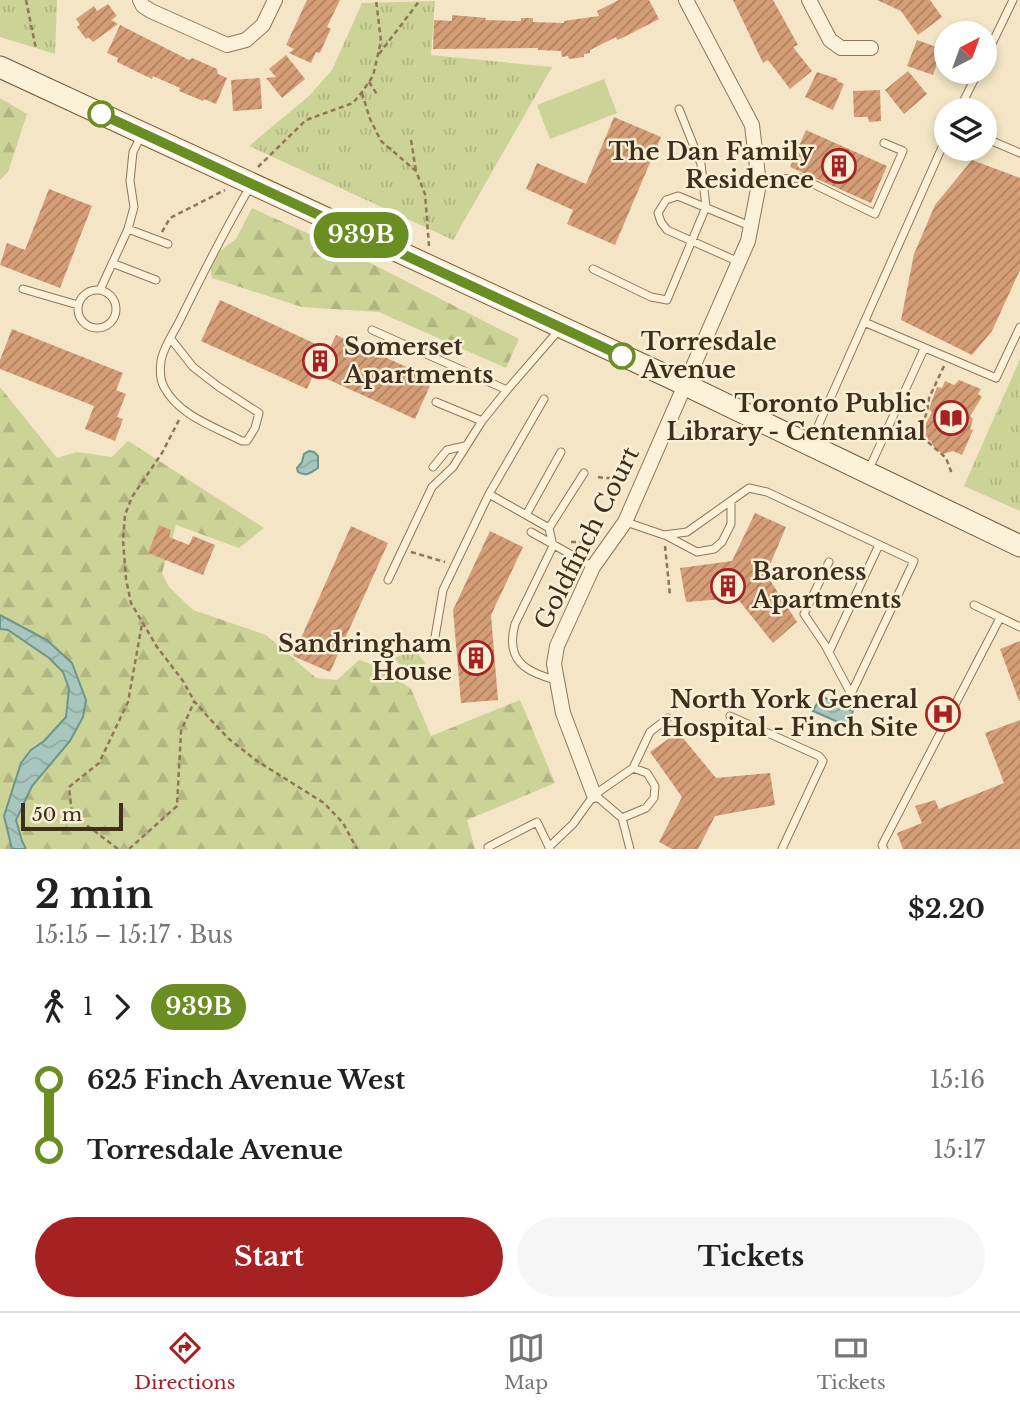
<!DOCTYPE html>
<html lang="en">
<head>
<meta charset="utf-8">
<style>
	:root { --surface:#fff; --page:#f6f6f6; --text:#222; --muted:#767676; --line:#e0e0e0; --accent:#a62122 }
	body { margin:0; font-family:"Libre Baskerville",serif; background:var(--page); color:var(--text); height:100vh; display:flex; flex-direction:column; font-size:26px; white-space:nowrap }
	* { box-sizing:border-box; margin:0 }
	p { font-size:23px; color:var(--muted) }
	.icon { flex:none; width:38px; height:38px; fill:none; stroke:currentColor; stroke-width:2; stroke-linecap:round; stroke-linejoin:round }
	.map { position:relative; height:849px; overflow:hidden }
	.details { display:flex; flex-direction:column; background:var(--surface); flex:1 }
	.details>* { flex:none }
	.badge { padding:0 14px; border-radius:23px; font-size:24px; line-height:46px }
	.needle { width:46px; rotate:41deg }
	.tools { position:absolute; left:934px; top:21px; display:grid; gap:14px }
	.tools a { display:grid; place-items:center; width:63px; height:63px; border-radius:50%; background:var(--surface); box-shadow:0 4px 10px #0003; font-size:35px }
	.scale { position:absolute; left:21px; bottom:18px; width:102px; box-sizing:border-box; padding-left:7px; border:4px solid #3f2e1e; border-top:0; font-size:19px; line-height:24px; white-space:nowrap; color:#3f2e1e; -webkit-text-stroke:5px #f9efd5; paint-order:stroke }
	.map>.badge { position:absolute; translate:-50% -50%; box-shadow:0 0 0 4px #fff }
	.legs { display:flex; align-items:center; gap:10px; height:77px; padding:0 35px; font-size:23px }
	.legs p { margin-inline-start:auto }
	.headline { display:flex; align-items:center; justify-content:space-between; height:119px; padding:0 35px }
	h1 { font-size:38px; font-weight:800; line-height:52px }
	.button { display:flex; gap:14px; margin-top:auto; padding:14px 35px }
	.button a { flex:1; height:80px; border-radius:42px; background:var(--accent); color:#fff; font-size:28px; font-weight:800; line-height:80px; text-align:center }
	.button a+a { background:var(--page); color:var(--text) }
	ul { padding:0 35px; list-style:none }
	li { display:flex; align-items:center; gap:24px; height:70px; font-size:26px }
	li i { display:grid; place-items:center; width:10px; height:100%; margin:0 9px; background:currentColor }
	li i::after { content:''; width:18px; height:18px; margin:-9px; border:5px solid; border-radius:50%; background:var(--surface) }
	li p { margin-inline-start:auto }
	li:first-child i { background:linear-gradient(#0000 50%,currentColor 0) }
	li:last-child i { background:linear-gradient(currentColor 50%,#0000 0) }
	.tab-bar { display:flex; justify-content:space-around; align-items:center; height:98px; border-top:2px solid var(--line); background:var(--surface); font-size:19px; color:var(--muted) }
	.tab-bar a { display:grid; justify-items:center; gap:4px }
	.tab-bar .active { color:var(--accent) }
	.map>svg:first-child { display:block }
	.grass { fill:url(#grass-tufts) }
	.forest { fill:url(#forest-firs) }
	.pitch { fill:#ccd397 }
	.water { fill:url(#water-waves); stroke:#6c968b; stroke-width:2 }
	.building { fill:url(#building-hatch) }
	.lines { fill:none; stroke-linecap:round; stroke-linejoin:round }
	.service-casing { stroke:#907658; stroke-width:9 }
	.minor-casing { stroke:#907658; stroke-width:16 }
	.secondary-casing { stroke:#72573b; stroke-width:23 }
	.path { stroke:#907658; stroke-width:2.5; stroke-dasharray:5 3.5; stroke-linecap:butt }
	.service { stroke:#fcf2d9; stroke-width:7 }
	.minor { stroke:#fcf2d9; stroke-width:14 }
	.secondary { stroke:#fcf2d9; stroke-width:21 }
	.line-1-casing { stroke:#fff; stroke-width:16 }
	.line-1 { stroke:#6b8e23; stroke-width:10 }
	.stop-1-dot { fill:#fff; stroke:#6b8e23; stroke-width:3.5 }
	.labels { text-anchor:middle; stroke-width:5; stroke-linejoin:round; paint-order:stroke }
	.poi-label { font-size:24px; font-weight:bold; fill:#3f2e1e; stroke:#f9efd5; text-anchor:end }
	.stop-label { font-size:24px; font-weight:bold; fill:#3f2e1e; stroke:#f9efd5; text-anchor:start }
	.street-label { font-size:24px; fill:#3f2e1e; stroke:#f9efd5 }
</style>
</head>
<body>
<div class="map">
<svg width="1020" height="849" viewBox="0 0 1020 849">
	<defs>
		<pattern id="grass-tufts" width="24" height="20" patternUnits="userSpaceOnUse" patternTransform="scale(1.75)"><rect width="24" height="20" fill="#ccd397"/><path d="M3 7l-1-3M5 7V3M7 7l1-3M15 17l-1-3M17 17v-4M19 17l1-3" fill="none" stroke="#b0b582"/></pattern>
		<pattern id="forest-firs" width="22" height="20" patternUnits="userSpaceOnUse" patternTransform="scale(1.75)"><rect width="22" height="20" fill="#ccd397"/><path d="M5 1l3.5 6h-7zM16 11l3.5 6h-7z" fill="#b0b582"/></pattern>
		<pattern id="water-waves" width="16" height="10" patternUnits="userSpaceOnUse" patternTransform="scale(1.75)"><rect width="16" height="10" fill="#a7c6bd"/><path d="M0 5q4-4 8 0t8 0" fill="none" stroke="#91aaa2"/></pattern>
		<pattern id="building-hatch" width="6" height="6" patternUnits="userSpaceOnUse" patternTransform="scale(1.75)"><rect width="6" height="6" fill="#d59e77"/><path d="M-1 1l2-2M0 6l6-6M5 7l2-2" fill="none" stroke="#ae8161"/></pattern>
	</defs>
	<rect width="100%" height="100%" fill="#f3e5c5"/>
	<path class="grass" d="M0,0H57L55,54L0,37Z
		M435,1L431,55L552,67L453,240L249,146L309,96L332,70L362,3Z
		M1020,359V511L964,486Z
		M414,648L425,663V670L407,677L395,658Z"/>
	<path class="forest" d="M0,98L27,114L8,172L0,180Z
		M252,208L349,252L519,339L506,368L379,312L302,307L212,278L210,267L220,251L236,239Z
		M0,387L57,458L77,452L112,457L128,441L264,528L239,548L176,525L162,573L169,587L193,610L266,635L316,678L337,680L359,660L382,668L411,689L431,736L520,700L555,783L467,820L475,849H0Z"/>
	<path class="pitch" d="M604,79L617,113L550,139L537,105Z"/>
	<path class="water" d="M309,451L314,452L318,456V468C310,473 307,477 298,472L297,468L302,462L304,454Z
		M0,615L47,640L72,663L86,700L83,717L70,741L32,786L16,820L22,841L26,849H12L4,816L21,763L31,750L44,741L66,717L69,689L63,672L49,658L8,630L0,629Z
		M821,696L853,711L847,726L813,711Z"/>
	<path class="building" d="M307,0H340L327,27L331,29L327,37L320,53L316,52L311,63L289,53L294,49L286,45Z
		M619,0H649L659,19L624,37L617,40L616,37L590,50V53L584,54V57L569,59L568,56L562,57L561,51L538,50V48L433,49L434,20L452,21V15L486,18L485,20L521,21V18H533V22L564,23V21L599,16L597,11Z
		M733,0H773L798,45L793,47L812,71L790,89L768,60L763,63Z
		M877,0H930L942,17L918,35L901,11Z
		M108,4L117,16L111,20L118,24L93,42L88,37L86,39L77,27L80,25L76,19L94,6L97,11Z
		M120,25L189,60L192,58L217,69L218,74L227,78L216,104L204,99L203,101L179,91L180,88L153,76L152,79L117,62L118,58L107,53Z
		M917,40L942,49L933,75L907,66Z
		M286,55L305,79L282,98L266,78L276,77L269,69Z
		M908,71L927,94L904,114L885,90Z
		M817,72L838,79L837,81L844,84L833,110L805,97Z
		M260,78L262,109L233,111L231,80Z
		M880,90L881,121L869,122L868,117H854L853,91Z
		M614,117L661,137L615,245L567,224L573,210L526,189L537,163L586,184Z
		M806,130L887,166L871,203L790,167Z
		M972,160L1020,178V270L992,331L972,355L901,320L914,254L935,205Z
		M49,189L92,206L60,288L0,265L7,243L25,250Z
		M220,300L329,350L336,335L433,379L415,419L314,373L307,389L201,341Z
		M12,329L123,373L116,390L126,394L117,417L123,419L115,441L85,429L94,406L0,369V360Z
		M959,380L981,389L978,394L982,397L970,416L973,419L970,429L973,430L962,455L953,451L943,454L935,449L931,441L919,437L932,412L929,409L937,387L942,388L945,381L954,385Z
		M755,513L786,527L766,574L797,622L773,643L737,598L686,602L680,568L732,561Z
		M159,525L171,530L169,537L189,545L193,536L215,545L203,575L148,553Z
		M351,526L388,543L330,672L293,656Z
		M490,531L523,547L491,615L498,700L461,703L453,610Z
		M1020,641V701H1019L1000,649Z
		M1020,720V849H903L897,833L922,823L915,806L935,800L939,809L1004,783L985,733Z
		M678,732L716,778L770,773L775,805L715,816L698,849H672L659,842L682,797L650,752Z"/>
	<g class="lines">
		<g class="service-casing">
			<path id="service" d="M985,58L1013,0
				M959,110L978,72
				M985,138L1020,153
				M759,180L801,178L875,214L903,151L884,143
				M128,229L168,244
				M739,262L667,230L661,222L658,213L666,200L678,196L750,226
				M112,263L156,280
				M593,269L651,297L667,300L706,207L701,164L679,109
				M23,289L78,305
				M78 309a19 19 0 1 1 38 0a19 19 0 1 1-38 0Z
				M100,290L128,229L134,207L130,181L133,152L142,134
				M864,322L996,378L1020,327
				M372,330L507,390L559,330
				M171,339L193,367L219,387L259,413L255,428L247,441H242C215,427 179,416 164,387C160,380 160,369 161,361C163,347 175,331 181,318C203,273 226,228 251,185
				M544,399L489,494L549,528
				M436,402L482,421L507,390
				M810,444L947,136
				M433,467L447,450L465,446
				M869,469L924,349
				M526,515L561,452
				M626,522L664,535L687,532L749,488L767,492L914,561L851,694L825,645L804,614L829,562
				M531,532L593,567
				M665,535L697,552L714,549L722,542L731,524V501
				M388,580L432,487L453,467L482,421
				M974,605L1020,627
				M435,637L443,590L489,494
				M829,652L879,545
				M556,680C525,672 505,660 515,624L553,546L549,528L584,473
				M730,716L819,756L823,761L782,849
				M595,795L622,818L630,849
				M622,818L646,808L654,798L655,786L647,773L633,768
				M549,847L573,824L594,795L633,768L650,732L668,718
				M489,849L488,847L537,822L550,849
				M884,849L882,845L1000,618"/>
		</g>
		<g class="minor-casing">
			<path id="minor" d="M140,0L143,6L151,11L227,45L246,40L263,25L275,0
				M809,0L830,40L841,48H871
				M594,795L563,713L554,664L557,646L593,567L625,522L748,241L759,184L752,125L686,0"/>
		</g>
		<g class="secondary-casing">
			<path id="secondary" d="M0,67L669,377L1020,546"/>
		</g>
		<path class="path" d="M26,0L36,49
			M379,54L420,0
			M369,82L378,96
			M362,93L370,119L381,141L416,171L425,194L429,246
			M411,140L416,171
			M258,167L306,120L353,103L362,92L373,76L381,41L376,0
			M162,232L170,218L225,190
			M944,366L929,398L927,412L919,434L946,458L952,474
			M179,420L162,453L132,497L125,515L123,540L126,579L131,603L157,647L183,681L194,701L210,719L229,739L257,761L324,803L343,823L357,849
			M598,477C613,480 618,477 630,467
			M571,542H595
			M665,546L670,595
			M411,552L445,562
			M118,849L72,814L69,787L99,763L128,702L142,624
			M129,849L177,806L181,731L194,702"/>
		<use href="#service" class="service"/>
		<use href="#minor" class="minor"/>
		<use href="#secondary" class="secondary"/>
	</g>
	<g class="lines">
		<g class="line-1-casing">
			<path id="line-1" d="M101,114L622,356"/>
		</g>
		<use href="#line-1" class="line-1"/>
	</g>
	<defs>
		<g id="building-ring" transform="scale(1.75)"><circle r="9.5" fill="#f9efd5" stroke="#a62122" stroke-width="1.5"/><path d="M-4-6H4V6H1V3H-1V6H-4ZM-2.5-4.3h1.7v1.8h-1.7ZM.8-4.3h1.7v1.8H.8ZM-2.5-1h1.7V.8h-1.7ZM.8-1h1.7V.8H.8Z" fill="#a62122"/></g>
		<g id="library-ring" transform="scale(1.75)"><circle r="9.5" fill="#f9efd5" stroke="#a62122" stroke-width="1.5"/><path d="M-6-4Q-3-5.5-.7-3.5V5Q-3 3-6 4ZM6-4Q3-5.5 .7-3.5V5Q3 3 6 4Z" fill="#a62122"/></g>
		<g id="hospital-ring" transform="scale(1.75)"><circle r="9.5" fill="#f9efd5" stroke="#a62122" stroke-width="1.5"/><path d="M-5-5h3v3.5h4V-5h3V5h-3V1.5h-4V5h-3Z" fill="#a62122"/></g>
	</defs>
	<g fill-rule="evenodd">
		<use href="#building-ring" x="839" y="166"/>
		<use href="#building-ring" x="320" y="361"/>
		<use href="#library-ring" x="951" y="418"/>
		<use href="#building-ring" x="728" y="586"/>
		<use href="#building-ring" x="476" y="658"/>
		<use href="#hospital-ring" x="943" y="714"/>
	</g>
	<g class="stop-1-dot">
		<circle cx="101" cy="114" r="12"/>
		<circle cx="622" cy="356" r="12"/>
	</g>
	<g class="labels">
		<g class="poi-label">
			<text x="814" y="160">The Dan Family<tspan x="814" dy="28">Residence</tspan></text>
			<text x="344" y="355" text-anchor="start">Somerset<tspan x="344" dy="28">Apartments</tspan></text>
			<text x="926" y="412">Toronto Public<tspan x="926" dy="28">Library - Centennial</tspan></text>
			<text x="752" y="580" text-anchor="start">Baroness<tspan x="752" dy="28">Apartments</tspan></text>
			<text x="452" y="652">Sandringham<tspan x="452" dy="28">House</tspan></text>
			<text x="918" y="708">North York General<tspan x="918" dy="28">Hospital - Finch Site</tspan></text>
		</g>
		<g class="stop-label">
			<text x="641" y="350">Torresdale<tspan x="641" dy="28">Avenue</tspan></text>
		</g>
		<g class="street-label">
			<text transform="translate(587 538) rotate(-63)" y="8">Goldfinch Court</text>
		</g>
	</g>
</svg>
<div class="tools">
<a><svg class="needle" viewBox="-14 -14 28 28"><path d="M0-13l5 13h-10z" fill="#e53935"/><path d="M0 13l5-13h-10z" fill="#767676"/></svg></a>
<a><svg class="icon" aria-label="layers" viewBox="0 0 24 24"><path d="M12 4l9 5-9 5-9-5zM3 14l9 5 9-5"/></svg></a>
</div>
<div class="scale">50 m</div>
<b class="badge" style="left:361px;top:235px;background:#6b8e23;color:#fff">939B</b>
</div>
<section class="details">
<div class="headline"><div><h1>2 min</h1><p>15:15 – 15:17 · Bus</p></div><b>$2.20</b></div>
<div class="legs"><svg class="icon" aria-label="walk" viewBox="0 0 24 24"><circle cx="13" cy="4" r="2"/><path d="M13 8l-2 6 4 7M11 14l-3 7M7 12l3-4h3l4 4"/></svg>1<svg class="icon" aria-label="forward" viewBox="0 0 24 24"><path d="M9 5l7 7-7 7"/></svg><b class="badge" style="background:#6b8e23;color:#fff">939B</b></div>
<ul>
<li><i style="color:#6b8e23"></i><b>625 Finch Avenue West</b><p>15:16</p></li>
<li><i style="color:#6b8e23"></i><b>Torresdale Avenue</b><p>15:17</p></li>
</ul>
<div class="button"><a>Start</a><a>Tickets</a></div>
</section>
<nav class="tab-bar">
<a class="active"><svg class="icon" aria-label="directions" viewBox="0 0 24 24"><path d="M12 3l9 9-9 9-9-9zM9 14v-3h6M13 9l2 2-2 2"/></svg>Directions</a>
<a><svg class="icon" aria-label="map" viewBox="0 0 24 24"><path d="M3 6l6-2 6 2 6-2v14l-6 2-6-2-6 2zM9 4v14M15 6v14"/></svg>Map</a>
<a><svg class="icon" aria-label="tickets" viewBox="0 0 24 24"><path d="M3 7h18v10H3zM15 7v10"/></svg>Tickets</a>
</nav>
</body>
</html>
